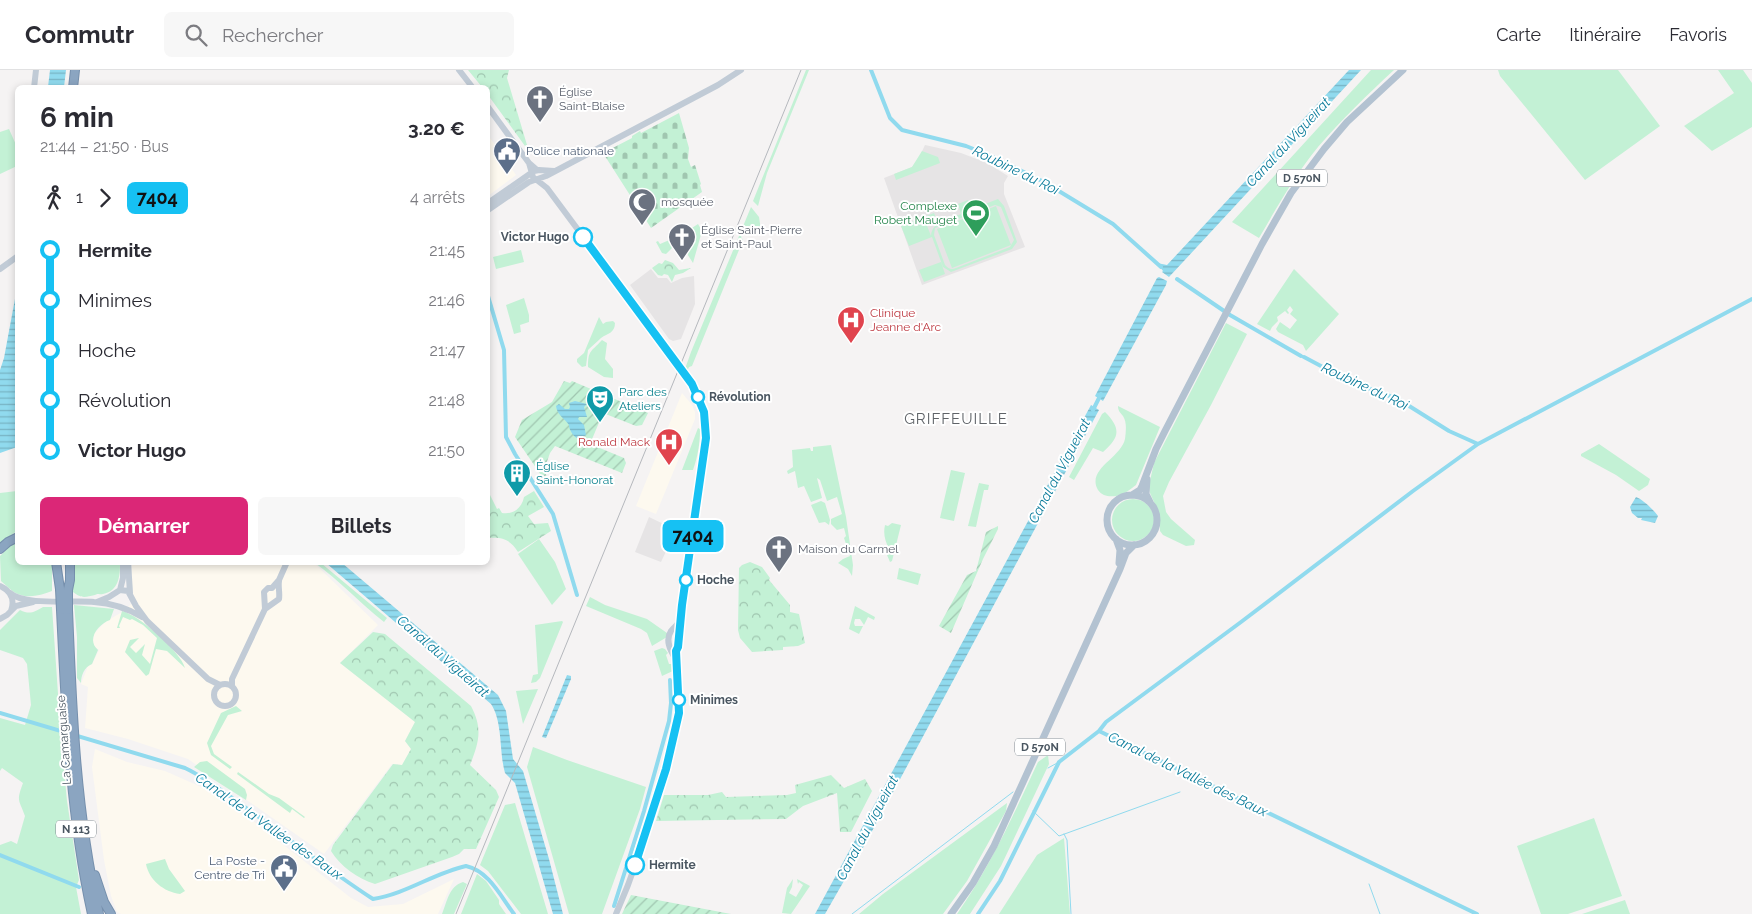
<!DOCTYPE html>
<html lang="fr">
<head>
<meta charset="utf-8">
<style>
	:root { --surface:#fff; --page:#f7f7f7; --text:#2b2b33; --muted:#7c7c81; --line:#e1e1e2; --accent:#db2777 }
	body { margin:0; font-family:Raleway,sans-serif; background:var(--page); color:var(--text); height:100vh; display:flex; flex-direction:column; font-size:19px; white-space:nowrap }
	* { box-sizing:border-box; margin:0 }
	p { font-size:16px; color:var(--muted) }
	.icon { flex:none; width:28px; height:28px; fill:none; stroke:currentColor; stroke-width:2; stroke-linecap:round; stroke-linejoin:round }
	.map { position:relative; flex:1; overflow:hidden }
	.side { position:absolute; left:15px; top:15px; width:475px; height:480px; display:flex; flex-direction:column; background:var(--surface); border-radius:8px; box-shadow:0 2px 8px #0003 }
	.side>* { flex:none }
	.badge { padding:0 10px; border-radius:8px; font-size:18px; line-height:32px }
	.map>.badge { position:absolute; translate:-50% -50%; box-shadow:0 0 0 2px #fff }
	.legs { display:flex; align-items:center; gap:8px; height:55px; padding:0 25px; font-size:16px }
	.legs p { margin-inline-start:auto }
	.overview { display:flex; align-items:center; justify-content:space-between; height:85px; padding:0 25px }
	h1 { font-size:28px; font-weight:700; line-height:38px }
	.action { display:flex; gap:10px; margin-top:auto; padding:10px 25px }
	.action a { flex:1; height:58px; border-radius:8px; background:var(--accent); color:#fff; font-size:20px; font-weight:700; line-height:58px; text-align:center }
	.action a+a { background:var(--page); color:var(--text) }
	ul { padding:0 25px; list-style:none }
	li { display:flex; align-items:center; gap:18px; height:50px; font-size:19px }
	li i { display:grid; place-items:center; width:8px; height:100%; margin:0 6px; background:currentColor }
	li i::after { content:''; width:12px; height:12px; margin:-6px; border:4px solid; border-radius:50%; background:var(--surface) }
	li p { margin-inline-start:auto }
	li:first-child i { background:linear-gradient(#0000 50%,currentColor 0) }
	li:last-child i { background:linear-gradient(currentColor 50%,#0000 0) }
	header { display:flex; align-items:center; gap:30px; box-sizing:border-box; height:70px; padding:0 25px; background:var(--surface); border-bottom:1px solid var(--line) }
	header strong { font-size:24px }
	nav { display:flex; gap:28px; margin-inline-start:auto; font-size:18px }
	.search { width:350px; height:45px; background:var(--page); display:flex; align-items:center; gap:12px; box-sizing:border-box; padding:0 18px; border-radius:8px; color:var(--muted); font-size:19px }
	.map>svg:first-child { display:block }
	.commercial { fill:#fdf9ef }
	.education { fill:#e6e4e5 }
	.grass { fill:#c3f1d5; fill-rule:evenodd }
	.forest { fill:url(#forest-crowns) }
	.cemetery { fill:url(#cemetery-stones) }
	.garden { fill:url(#garden-furrows) }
	.water { fill:url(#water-rules) }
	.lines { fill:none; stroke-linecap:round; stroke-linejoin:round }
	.stream { stroke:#90daee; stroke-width:1 }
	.canal { stroke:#90daee; stroke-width:4 }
	.highway-casing { stroke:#7690ad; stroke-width:10 }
	.secondary { stroke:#c1cbd6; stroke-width:6 }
	.primary { stroke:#b3c2d1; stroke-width:7 }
	.highway { stroke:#8ba5c1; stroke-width:8 }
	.rail { stroke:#b5b8bd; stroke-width:1 }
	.highway-bridge-casing { stroke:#7690ad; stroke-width:10; stroke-linecap:butt }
	.secondary-bridge { stroke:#c1cbd6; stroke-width:6 }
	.highway-bridge { stroke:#8ba5c1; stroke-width:8 }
	.line-1-casing { stroke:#fff; stroke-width:11 }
	.line-1 { stroke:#16c1f3; stroke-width:8 }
	.stop-1-dot { fill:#fff; stroke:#16c1f3; stroke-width:2.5 }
	.labels { text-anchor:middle; stroke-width:4; stroke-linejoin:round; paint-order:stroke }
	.shield { fill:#fff; stroke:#808990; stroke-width:1 }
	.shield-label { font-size:11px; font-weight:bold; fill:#4a5661 }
	.worship-label { font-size:12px; fill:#5b616d; stroke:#fff; text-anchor:start }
	.service-label { font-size:12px; fill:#4e5e75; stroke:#fff; text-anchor:start }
	.leisure-label { font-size:12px; fill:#27864d; stroke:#fff; text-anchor:end }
	.stop-label { font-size:12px; font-weight:bold; fill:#4a5661; stroke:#fff; text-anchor:start }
	.health-label { font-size:12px; fill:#be3a42; stroke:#fff; text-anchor:start }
	.culture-label { font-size:12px; fill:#0d838f; stroke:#fff; text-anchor:start }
	.street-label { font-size:12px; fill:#4a5661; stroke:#fff }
	.water-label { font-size:14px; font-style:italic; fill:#0c7c9b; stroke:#fff }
	.quarter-label { font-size:15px; letter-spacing:1px; fill:#5f6368; stroke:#fff }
</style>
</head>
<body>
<header>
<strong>Commutr</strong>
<div class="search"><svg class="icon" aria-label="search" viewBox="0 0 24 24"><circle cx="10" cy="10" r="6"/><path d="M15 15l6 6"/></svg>Rechercher</div>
<nav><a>Carte</a><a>Itinéraire</a><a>Favoris</a></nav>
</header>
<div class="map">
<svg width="1752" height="844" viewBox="0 0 1752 844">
	<defs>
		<pattern id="forest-crowns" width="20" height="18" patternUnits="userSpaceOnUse" patternTransform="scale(1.25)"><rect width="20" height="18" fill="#c3f1d5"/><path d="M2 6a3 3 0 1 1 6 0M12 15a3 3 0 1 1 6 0" fill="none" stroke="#a0c6b0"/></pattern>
		<pattern id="cemetery-stones" width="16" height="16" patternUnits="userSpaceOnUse" patternTransform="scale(1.25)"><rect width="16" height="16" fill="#c3f1d5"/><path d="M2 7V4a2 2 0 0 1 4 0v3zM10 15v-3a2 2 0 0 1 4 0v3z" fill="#a0c6b0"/></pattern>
		<pattern id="garden-furrows" width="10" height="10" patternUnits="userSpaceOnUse" patternTransform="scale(1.25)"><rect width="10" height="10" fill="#c3f1d5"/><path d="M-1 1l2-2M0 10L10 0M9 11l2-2" fill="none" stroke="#a0c6b0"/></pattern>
		<pattern id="water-rules" width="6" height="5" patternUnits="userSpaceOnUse" patternTransform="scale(1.25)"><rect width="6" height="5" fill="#90daee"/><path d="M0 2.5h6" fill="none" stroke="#78b4c4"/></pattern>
	</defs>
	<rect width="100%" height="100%" fill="#f5f3f3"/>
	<path class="commercial" d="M488,65L516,105L488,126Z
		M682,323L692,335L695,342V349L656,444L636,436Z
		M132,493H314L378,555L340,593L415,652L405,671L411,679L402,695L392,694L324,784L188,689L128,669L85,658L88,617L81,614L88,596L92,594L99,580L94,576L93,571L94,564L105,552L124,541L134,531L131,523Z
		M95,679L127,692L165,701L208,720L253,751L351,828L368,837L403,834L454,809L438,844H121L117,842L111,826L104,790L92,697Z"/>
	<path class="education" d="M925,75L961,83L987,93L1008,106L1004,113V124L1025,177L922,215L884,108L912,97L919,88Z
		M651,199L658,208H667L671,213L682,208L694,206L695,234L681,269L673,271L669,269L630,215Z
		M649,447L676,460L661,492L635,482Z"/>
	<path class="grass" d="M806,0H809L767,103L758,136L753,131Z
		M1371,0H1394C1367,25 1342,49 1318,77C1295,105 1277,137 1259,168L1232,152Z
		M1498,0H1618L1660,56L1585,110L1500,6Z
		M1718,0H1743L1752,13V57L1712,81L1684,56L1734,23Z
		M9,59L17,77V96L0,104V62Z
		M922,81L938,87L940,93L896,110L894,104L912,97Z
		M998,129L1004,136L1016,169L1017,172L1012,179L951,202L943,197L932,167L909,176L901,156L934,143L936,148L910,158L926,153L931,166C932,151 949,149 961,144L958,134L968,130L972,139ZM995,135L1001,137L1014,170L1010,177L956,198C951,200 949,199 945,195L934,165L935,158Z
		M996,136L1011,175L952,198L937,159Z
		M751,137L759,147L761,160L749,156L745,157L741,167L743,170L692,296L689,297L687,301L685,299L691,282Z
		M698,154L702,161L693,193L684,179L682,174L672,178L666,184L662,183L656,172L658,171L660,174L681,165Z
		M521,180L524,192L496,199L493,187Z
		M941,192L945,204L924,212L919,200Z
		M1294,199L1339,244L1306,281L1303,275L1278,262L1276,259L1280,252L1290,259L1297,250L1290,244L1293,240L1290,236L1287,240L1289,243L1288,244L1285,241L1277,247L1278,251L1272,257L1270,261L1257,254Z
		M524,228L529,245V252L520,255L521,262L514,264L506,235Z
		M599,247L603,254L606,252L613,251L615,253C615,263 608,263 601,268C597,272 592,276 588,280L586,296L582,297L577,292V289L584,283Z
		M1226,253L1247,264L1211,335L1169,412L1163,426L1166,442L1171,449L1195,470L1194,475L1186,476L1163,465L1160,461L1159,443L1150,423L1149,415L1154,393Z
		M602,270L607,273L605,289L613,299V308L604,307L588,297C588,280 591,282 602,270Z
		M1118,336L1160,357L1136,415C1131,419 1123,425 1116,426C1109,427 1102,426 1098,420C1086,399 1121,388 1125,369C1126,361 1127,352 1123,346C1120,342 1118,341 1118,336Z
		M1105,342C1122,359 1119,368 1103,382L1093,378L1074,410L1069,407L1102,344Z
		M698,358L700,359C700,373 698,386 693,400H682Z
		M1599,374L1650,409L1648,415L1639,421L1616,405L1581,386V384Z
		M831,375L846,447L853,495L852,506L848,499L838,493L843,489L850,486L844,468L846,466L844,458L837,460L831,454V449L842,444L837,427L827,431L820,410L817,408L822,428L811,432L804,416L798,418L795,401L788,404L787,401L793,397L792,380L810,378L811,381H813V377Z
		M951,400L965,403L954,451L940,448Z
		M979,413L989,415L988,420H984L976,457L968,456Z
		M17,421V461L0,473V423Z
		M1112 450a21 21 0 1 1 42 0a21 21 0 1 1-42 0Z
		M821,431L825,433L830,450L829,455L825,452L819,453L811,435Z
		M892,453L901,455L892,491L890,492L887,485L889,479C885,471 883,464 885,455L888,456Z
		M539,469L555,492L566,519L552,535L518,484Z
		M17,472L18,492L52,493V521C41,525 29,529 18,524C12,522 6,515 1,511L0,486L12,474Z
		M74,493H120C120,506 119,521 103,524C98,525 99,523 95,525C85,527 82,529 73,522L72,511Z
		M315,493H321L387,548L384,552C360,533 339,510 315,493Z
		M899,498L921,504L918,515L897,509Z
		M590,527L605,535L647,549L667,563V567L652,576L647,563L641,559L586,536Z
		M74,535L114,539L110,550C98,554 86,570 98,580L92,594C84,597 81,606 81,613L77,608V567Z
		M855,536L875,547L874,550L868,547L864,555L860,549H855L854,553L855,556H863L859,564L849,559Z
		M43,537H52L61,667L67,731L79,810L76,817L81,844H0V775L11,771L17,774L25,746C19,729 16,732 23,713L2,698L0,701V648L25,655L31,635L27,594L23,588L0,580V560L20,540C30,545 34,542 43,537Z
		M122,541C139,545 181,582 185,598L167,581L156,579L149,604L146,606L125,582L130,570L139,568L130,577L136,583L145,574L142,585L150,594L157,568L143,555L132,549L130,550L123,547L119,556L120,558H117Z
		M562,551L563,552L540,608L536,612L531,613L533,605L538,604L535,555Z
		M662,578L665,579L668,583L666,585L669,594H674L675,600L662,606L654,581Z
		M538,619L523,654L516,621Z
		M236,636L242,641L228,645L211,676L214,684L232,697L230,699L211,685L207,673L221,643Z
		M533,677L567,690L646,717L640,739L602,844H569L527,697Z
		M1048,685L1049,694L1001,796L970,844H957C990,797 1014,744 1038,692Z
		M207,691L245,719L247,725L246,730L194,697L200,692Z
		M238,702L269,724L279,728L305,747L304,748L292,739L290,743L237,704Z
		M515,733L548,844H521L488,801L480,795L505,735Z
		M1007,733L1006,741L967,811L943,844H859L883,824Z
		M1594,748L1622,826L1568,844H1541L1517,776Z
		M1064,768L1070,844H999L1037,785Z
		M165,789L169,799L185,821L180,824C164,822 149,810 146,794Z
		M477,804L486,811L499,830V834L506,844H461Z
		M793,809L792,817L789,823L796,827L803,815L799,812L798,814L797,809L810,816L791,844L782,843L787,818Z
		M463,812L467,814L454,844H442C447,832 449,816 463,812Z
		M1625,830L1630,844H1582Z"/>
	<path class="forest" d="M468,0H509L507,8L527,75L525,76L488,25V18L482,17Z
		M665,190L673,193L679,200L691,198L683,203L675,205L672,212L668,205L664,204L662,206L658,205L652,198L659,193L662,194Z
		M488,421L497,439L499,438L502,443C513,445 522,438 524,427L534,421L544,437L528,446L534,454L548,453L551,461L518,482C510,469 502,467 488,468Z
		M750,492L762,497L770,508L769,510L790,535V542L799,544L805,573L798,576L783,577V580L752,582L740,568L738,560L739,498L742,495Z
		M373,562L385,564L471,636C483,659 479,672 470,695L496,720L499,727L476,779H464L459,784L452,787L375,814C358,809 340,796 331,781L333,775L393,694L402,695L411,679L405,671L415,652L340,593Z
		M831,705L844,718L865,709L872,721L851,762H840L837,723L803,736L786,749L656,751L664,725H708L722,722L726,727L787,725L796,723L795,715Z"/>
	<path class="cemetery" d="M679,43L689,78L688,89L691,97L695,95L701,114L700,115L702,122L651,158L603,83L632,68V66L640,61L641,63Z"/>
	<path class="garden" d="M564,311L570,313L572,311L648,343L642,355L636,356L603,343L590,374L624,388L626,393L622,403L555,376L550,383L544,400L547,407L545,411L515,367L522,350L552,332Z
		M998,456V459L983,489L951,563L939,556L967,505L976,501L986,462Z
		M631,825L731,844H622Z"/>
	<path class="water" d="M50,0H66L64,17H48Z
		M1349,0H1361L1183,192L1169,207L1162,202L1163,201L1157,193L1167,195Z
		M1159,207L1167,211L1166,215L1103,331L1095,326L1157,208Z
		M17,218V377L0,383V300L4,288Z
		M575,331L587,334L584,337L587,347H579L578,349L584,355L586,365L579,369C574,368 569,360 569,355C564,348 557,345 556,336L559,334L565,339H569L570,337L569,333Z
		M1091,335L1099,340L864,776L825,844H815Z
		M1636,427C1642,429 1654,440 1658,446L1655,453L1641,450L1642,448H1638L1632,443L1630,437Z
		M326,493H342L498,625L506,641L513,689L523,701L549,789L563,844H553L515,713L505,703C499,682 503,652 491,634Z
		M567,605L571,606V609L546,668L542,667Z"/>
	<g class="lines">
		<path class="stream" d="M1048,698L1059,692
			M1033,741L1059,766L1180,722
			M1064,764L1067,770L1071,844
			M1369,814L1380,844
			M852,844L1013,722"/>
		<path class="canal" d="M871,0L890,48L902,60L966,76L991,86L1044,112L1113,154L1161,197
			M1177,209L1230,245L1301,286
			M488,226L504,280L506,367L515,384L553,444L577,525
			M1304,287L1351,312L1398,329L1449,361L1478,374
			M1093,340L1101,324
			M0,643L185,698C206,708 224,722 242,735C286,766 328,800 373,829C406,824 434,803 466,796C489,801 501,827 514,844
			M1099,661L1106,652L1241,552L1413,421L1478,374L1752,229
			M0,785L79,817
			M614,836L644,741L669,651L671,633L670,610
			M978,844L1000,811L1059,692L1099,661L1477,844"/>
		<g class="highway-casing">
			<path id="highway" d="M73,18L75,0
				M0,479L8,472L18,467
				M56,492L60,519
				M68,520L70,510V492
				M61,540C66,642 70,744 92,844
				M68,540C72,642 76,744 99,844
				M95,805L104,832L111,844"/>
		</g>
		<path class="secondary" d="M459,0L473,18
			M34,18L36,0
			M488,37L529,93L537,100
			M529,93L533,107L547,118L674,289
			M488,133L534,101L539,100L554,101
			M488,140L529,112L546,106L718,15L741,0
			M0,199L18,186
			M128,492L130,523
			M0,516C11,521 15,530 11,541
			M120,520L123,508V492
			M10,523C24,536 74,530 94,532C111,533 127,538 142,547
			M97,532L109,527L120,520L128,521L136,536L147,551L208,609L220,615
			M265,539L279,529C280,523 278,517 279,511
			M0,549L7,545L16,536L33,532
			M675,588C670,580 665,570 671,561C674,557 677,556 679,551
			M214 625a11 11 0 1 1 22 0a11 11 0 1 1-22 0Z
			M232,616V609L265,539L264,522L268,518H272L279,510L287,492
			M616,844L628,815L648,759L671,682L679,643L676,581L678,577L682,535L706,368C705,343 698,324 684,303"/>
		<path class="primary" d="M1147,409L1146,424L1150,432
			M1132,425L1140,420L1142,416L1156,379L1165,361L1262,174L1291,123L1324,79L1347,52L1403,0
			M1107 450a25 25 0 1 1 50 0a25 25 0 1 1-50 0Z
			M1116,469L1120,480L1119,493
			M951,844L973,813L994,776L1120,499L1126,483L1134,475"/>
		<use href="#highway" class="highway"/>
		<path class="rail" d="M456,844L801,0"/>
		<g class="highway-bridge-casing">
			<path id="highway-bridge" d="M60,519L61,540
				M68,520V540"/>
		</g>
		<path class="secondary-bridge" d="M674,289L684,303"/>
		<use href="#highway-bridge" class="highway-bridge"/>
	</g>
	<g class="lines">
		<g class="line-1-casing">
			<path id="line-1" d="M583,167L692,314L704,342L706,368L682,535L678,577L676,581L679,643L666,699L635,795"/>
		</g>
		<use href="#line-1" class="line-1"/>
	</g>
	<defs>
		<g id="church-pin" transform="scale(1.4375)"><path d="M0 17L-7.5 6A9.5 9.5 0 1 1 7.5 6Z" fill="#6b7280" stroke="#fff"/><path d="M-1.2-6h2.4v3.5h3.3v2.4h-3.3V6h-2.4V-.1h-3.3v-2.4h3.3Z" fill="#fff"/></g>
		<g id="civic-pin" transform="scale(1.4375)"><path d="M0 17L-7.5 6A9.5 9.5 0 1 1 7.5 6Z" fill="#5c6f8a" stroke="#fff"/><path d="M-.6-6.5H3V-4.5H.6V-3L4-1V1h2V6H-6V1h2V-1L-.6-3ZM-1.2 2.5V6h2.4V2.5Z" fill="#fff"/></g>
		<g id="mosque-pin" transform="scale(1.4375)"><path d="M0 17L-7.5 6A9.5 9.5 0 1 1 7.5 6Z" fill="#6b7280" stroke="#fff"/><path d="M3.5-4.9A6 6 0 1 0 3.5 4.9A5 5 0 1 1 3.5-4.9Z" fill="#fff"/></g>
		<g id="stadium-pin" transform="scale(1.4375)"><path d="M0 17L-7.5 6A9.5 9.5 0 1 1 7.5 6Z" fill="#2e9e5b" stroke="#fff"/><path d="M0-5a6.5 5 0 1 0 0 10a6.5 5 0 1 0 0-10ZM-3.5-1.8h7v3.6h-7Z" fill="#fff"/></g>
		<g id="hospital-pin" transform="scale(1.4375)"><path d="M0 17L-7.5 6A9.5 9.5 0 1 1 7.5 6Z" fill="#e0444e" stroke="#fff"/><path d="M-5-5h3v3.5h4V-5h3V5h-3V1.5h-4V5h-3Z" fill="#fff"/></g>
		<g id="theatre-pin" transform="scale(1.4375)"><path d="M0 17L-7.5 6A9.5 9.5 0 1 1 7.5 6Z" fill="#0f9aa8" stroke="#fff"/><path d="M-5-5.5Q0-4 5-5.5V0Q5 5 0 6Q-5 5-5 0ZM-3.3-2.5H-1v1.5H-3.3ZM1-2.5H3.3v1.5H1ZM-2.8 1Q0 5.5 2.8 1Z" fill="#fff"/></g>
		<g id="building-pin" transform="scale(1.4375)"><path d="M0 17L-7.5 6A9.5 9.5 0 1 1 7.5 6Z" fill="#0f9aa8" stroke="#fff"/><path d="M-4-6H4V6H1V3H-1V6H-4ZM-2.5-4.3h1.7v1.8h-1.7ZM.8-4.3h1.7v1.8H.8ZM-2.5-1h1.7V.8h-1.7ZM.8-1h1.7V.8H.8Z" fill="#fff"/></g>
	</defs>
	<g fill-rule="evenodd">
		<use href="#church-pin" x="540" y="29"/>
		<use href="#civic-pin" x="507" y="81"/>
		<use href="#mosque-pin" x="642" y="132"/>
		<use href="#stadium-pin" x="976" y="143"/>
		<use href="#church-pin" x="682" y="167"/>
		<use href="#hospital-pin" x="851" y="250"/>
		<use href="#theatre-pin" x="600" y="329"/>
		<use href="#hospital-pin" x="669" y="372"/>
		<use href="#building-pin" x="517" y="403"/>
		<use href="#church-pin" x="779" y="479"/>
		<use href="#civic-pin" x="284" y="798"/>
	</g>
	<g class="stop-1-dot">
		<circle cx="583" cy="167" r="9"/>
		<circle cx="698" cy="327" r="6"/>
		<circle cx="686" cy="510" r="6"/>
		<circle cx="679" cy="630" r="6"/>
		<circle cx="635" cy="795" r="9"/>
	</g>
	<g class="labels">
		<g class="shield">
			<rect x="1277" y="99.5" width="50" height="17" rx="4"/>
			<rect x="1015" y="668.5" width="50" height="17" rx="4"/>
			<rect x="56" y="750.5" width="40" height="17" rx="4"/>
		</g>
		<g class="shield-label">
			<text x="1302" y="112">D 570N</text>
			<text x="1040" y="681">D 570N</text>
			<text x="76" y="763">N 113</text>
		</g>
		<g class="worship-label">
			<text x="559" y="26">Église<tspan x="559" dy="14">Saint-Blaise</tspan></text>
			<text x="661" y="136">mosquée</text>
			<text x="701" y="164">Église Saint-Pierre<tspan x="701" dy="14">et Saint-Paul</tspan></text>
			<text x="798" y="483">Maison du Carmel</text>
		</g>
		<g class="service-label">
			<text x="526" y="85">Police nationale</text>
			<text x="265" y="795" text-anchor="end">La Poste -<tspan x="265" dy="14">Centre de Tri</tspan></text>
		</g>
		<g class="leisure-label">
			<text x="957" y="140">Complexe<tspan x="957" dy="14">Robert Mauget</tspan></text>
		</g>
		<g class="stop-label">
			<text x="569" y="171" text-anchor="end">Victor Hugo</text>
			<text x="709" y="331">Révolution</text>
			<text x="697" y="514">Hoche</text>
			<text x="690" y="634">Minimes</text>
			<text x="649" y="799">Hermite</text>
		</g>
		<g class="health-label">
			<text x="870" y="247">Clinique<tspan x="870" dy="14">Jeanne d'Arc</tspan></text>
			<text x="650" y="376" text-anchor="end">Ronald Mack</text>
		</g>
		<g class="culture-label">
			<text x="619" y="326">Parc des<tspan x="619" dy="14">Ateliers</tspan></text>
			<text x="536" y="400">Église<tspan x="536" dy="14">Saint-Honorat</tspan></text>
		</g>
		<g class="street-label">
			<text transform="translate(64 670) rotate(-94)" y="4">La Camarguaise</text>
		</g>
		<g class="water-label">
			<text transform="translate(1288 72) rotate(-47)" y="5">Canal du Vigueirat</text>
			<text transform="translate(1016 100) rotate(26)" y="5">Roubine du Roi</text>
			<text transform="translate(1365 316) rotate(25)" y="5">Roubine du Roi</text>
			<text transform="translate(1059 401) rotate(-62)" y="5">Canal du Vigueirat</text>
			<text transform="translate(443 586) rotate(41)" y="5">Canal du Vigueirat</text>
			<text transform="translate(1188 704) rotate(26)" y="5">Canal de la Vallée des Baux</text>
			<text transform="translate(269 756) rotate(35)" y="5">Canal de la Vallée des Baux</text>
			<text transform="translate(867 758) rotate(-62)" y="5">Canal du Vigueirat</text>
		</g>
		<g class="quarter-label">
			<text x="956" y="354">GRIFFEUILLE</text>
		</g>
	</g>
</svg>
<b class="badge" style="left:693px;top:466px;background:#16c1f3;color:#111">7404</b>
<section class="side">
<div class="overview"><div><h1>6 min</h1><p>21:44 – 21:50 · Bus</p></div><b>3.20 €</b></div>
<div class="legs"><svg class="icon" aria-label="walk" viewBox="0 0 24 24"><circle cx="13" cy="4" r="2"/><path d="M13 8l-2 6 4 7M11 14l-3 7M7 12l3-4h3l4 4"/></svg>1<svg class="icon" aria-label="forward" viewBox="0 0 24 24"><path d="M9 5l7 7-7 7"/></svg><b class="badge" style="background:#16c1f3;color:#111">7404</b><p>4 arrêts</p></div>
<ul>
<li><i style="color:#16c1f3"></i><b>Hermite</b><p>21:45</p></li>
<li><i style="color:#16c1f3"></i><span>Minimes</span><p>21:46</p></li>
<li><i style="color:#16c1f3"></i><span>Hoche</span><p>21:47</p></li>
<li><i style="color:#16c1f3"></i><span>Révolution</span><p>21:48</p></li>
<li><i style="color:#16c1f3"></i><b>Victor Hugo</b><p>21:50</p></li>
</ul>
<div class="action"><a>Démarrer</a><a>Billets</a></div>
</section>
</div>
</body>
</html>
